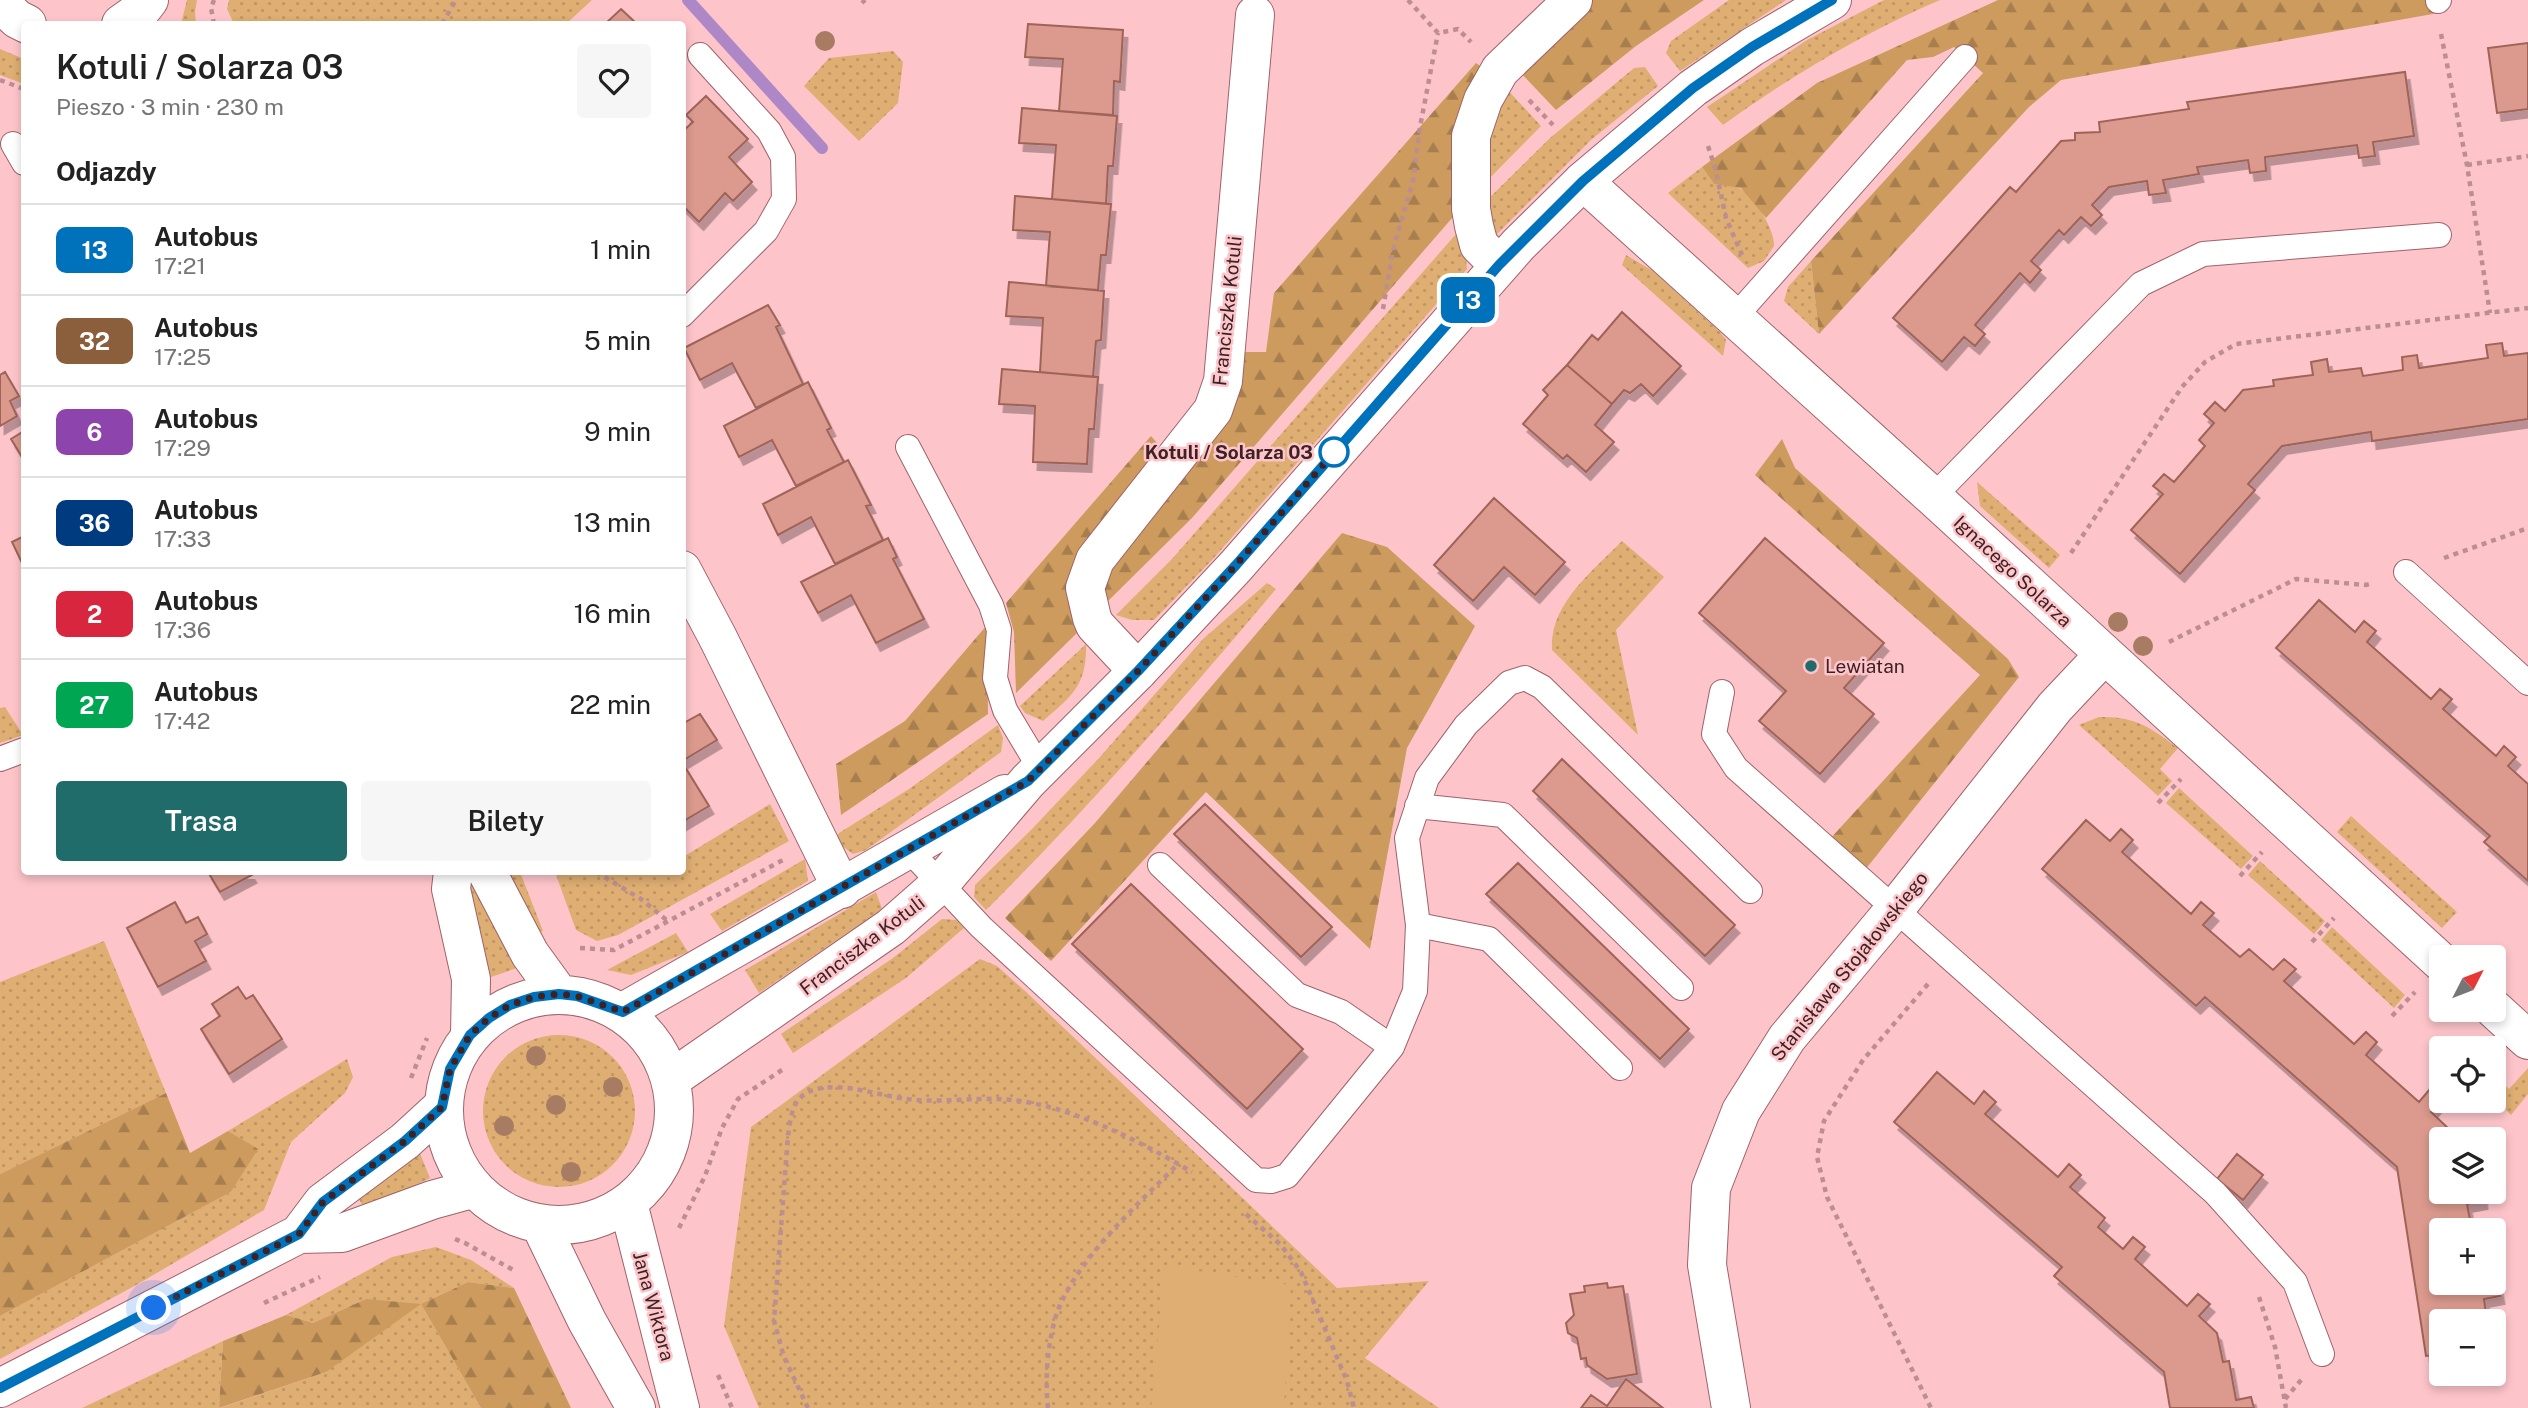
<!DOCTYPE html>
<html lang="pl">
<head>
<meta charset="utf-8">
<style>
	:root { --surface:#fff; --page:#f6f6f6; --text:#222; --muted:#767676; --line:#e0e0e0; --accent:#206c6a }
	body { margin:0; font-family:"Public Sans",sans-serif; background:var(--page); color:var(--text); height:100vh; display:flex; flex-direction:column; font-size:26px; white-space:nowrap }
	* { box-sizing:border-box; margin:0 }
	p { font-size:23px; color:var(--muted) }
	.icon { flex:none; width:38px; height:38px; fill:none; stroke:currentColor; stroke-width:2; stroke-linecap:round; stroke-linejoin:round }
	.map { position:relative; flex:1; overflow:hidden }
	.drawer { position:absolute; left:21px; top:21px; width:665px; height:854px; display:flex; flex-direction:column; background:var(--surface); border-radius:7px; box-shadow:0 4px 10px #0003 }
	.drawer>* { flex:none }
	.badge { padding:0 14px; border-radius:10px; font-size:24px; line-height:46px }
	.needle { width:46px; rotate:48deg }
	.tools { position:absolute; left:2429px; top:945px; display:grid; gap:14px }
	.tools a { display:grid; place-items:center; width:77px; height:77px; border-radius:7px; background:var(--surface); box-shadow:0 4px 10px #0003; font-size:35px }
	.you { position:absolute; width:35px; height:35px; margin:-18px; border:5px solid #fff; border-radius:50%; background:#1a73e8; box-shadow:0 0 0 10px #1a73e833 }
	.map>.badge { position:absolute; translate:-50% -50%; box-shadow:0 0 0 4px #fff }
	h2 { padding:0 35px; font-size:26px; line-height:63px }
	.round { display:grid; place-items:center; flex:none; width:74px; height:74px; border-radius:7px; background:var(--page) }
	.overview { display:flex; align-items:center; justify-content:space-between; height:119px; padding:0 35px }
	h1 { font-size:33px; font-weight:600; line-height:52px }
	.action { display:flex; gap:14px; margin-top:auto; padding:14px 35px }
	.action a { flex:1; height:80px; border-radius:7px; background:var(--accent); color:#fff; font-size:28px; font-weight:600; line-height:80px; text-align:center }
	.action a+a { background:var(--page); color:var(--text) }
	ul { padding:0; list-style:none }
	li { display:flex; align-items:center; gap:21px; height:91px; padding:0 35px; border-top:2px solid var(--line) }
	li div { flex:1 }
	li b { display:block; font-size:26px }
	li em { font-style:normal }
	li .badge { min-width:77px; font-weight:700; text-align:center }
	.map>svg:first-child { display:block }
	.green { fill:url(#green-dots) }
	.forest { fill:url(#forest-firs) }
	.pitch { fill:#deae72 }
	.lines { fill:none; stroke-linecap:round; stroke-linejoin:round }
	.stream { stroke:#ae88c6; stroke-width:12 }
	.building { fill:#db9a8d; stroke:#9f6458; stroke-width:2; filter:url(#shadow) }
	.service-casing { stroke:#9f6269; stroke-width:26 }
	.minor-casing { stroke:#9f6269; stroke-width:40 }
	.tertiary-casing { stroke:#9f6269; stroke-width:40 }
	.path { stroke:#bc8e93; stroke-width:4.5; stroke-dasharray:5 5; stroke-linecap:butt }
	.service { stroke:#fff; stroke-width:24 }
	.minor { stroke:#fff; stroke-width:38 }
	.tertiary { stroke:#fff; stroke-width:38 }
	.tree { fill:#a77c63 }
	.line-casing { stroke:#fff; stroke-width:16 }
	.line { stroke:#0072bc; stroke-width:10 }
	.walk { stroke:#3c2225; stroke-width:7; stroke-dasharray:0 12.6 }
	.stop-dot { fill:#fff; stroke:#0072bc; stroke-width:3.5 }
	.poi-dot { fill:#206c6a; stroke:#fdc5ca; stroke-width:2.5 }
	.labels { text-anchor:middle; stroke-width:5; stroke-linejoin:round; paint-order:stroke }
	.street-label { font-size:19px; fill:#3c2225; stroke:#fdc5ca }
	.stop-label { font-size:19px; font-weight:bold; fill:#3c2225; stroke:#fdc5ca; text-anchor:end }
	.poi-label { font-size:19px; fill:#3c2225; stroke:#fdc5ca; text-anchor:start }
</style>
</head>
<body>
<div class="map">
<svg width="2528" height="1408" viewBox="0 0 2528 1408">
	<defs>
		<pattern id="green-dots" width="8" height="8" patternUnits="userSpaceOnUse" patternTransform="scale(1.75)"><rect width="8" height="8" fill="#deae72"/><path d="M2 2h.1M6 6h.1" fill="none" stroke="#bf9563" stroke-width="1.8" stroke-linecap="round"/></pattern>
		<pattern id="forest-firs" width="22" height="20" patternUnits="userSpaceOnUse" patternTransform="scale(1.75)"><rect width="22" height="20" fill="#cc9b5d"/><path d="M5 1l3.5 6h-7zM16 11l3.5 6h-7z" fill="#a77e4d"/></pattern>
		<filter id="shadow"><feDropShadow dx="4.5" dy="8" stdDeviation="0" flood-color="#0004"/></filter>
	</defs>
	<rect width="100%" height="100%" fill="#fdc5ca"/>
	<path class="green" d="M187,0H197L195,12L196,24H181Z
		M229,0H592L566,24H234L227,9Z
		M1729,0H1786L1680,71L1666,53L1671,41Z
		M1884,0H1940C1863,33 1791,76 1723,125L1707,107L1807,40Z
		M0,49L24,59V84L0,75Z
		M893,51L903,62L898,103L859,141L804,86L829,58Z
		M1645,67L1658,86L1592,139L1495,236L1480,207L1550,138L1634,68Z
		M1504,86L1541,126L1477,191V165Z
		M1702,167L1714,184C1722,185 1735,185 1741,189C1755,198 1775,230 1774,246L1764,261L1748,268L1668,193Z
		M1463,226L1467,269L1212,560L1154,620H1132L1116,615L1172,559Z
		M1626,255L1653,271L1720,332L1726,340L1723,356L1622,265Z
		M1811,261L1819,334L1784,301L1788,287Z
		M1977,482L2060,555L2049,568L1980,506Z
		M1622,541L1664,577L1616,630L1638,735L1552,650C1549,604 1593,571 1622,541Z
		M1267,583L1276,589C1183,699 1089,808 986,910L974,897L975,885L1032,829L1100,757L1203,639Z
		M1086,644C1087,686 1072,696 1043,721L1025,713L1020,706Z
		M5,707L23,735L0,743V708Z
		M2099,717C2135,716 2150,727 2178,748L2160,769L2172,781L2158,796L2079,725Z
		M998,725L1003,738L1001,752L866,850L853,854L834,840L839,833L909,789Z
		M2179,788L2253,856L2241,869L2166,803Z
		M770,804L789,841L618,935L597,941L576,930L555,872H682L683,857Z
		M2351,816L2457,912L2442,928L2337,832Z
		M805,859L808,881L722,931L710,914Z
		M2260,861L2325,921L2314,934L2248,875Z
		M476,872L517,968L488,978L460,878Z
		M508,872H520L543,931L536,933Z
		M876,892L882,909L759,993L745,970Z
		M942,919L957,920L964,928L906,978L793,1053L781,1034L893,958Z
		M2332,927L2405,995L2394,1008L2321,940Z
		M676,933L688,952L631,975L607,970Z
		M104,941L166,1093L0,1174V982Z
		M980,959L997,966L1024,990L1337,1288L1429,1281L1365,1358L1439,1408H759L724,1326L751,1127Z
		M483 1111a76 76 0 1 1 152 0a76 76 0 1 1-152 0Z
		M347,1059L353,1077L345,1093L291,1142L264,1210L138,1284L0,1359V1316L231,1192L257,1149L228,1131Z
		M2528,1068V1094L2511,1115L2494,1099V1075L2509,1089Z
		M419,1151L430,1178L365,1210L356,1194Z
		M436,1247L471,1260L514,1288L468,1282L421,1304L481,1408H220L326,1372L366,1299L313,1323L286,1315L392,1257Z
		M223,1341L219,1408H82Z"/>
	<path class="forest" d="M1592,0H1704L1636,46L1556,110L1518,70Z
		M1998,0H2437L2444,12L2061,80L2029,107L1819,334L1811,261L1983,73L1954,47L1933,57L1907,60L1766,218L1741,188L1714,184L1702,167L1817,83Z
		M1476,63L1486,70L1459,210L1192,518L1106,603L1102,591L1109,569L1238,352H1266L1274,293Z
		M1151,436L1166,453L1081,629L1016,693L1014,632L1006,603Z
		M1782,439L1795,468L2008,659L2019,677L1865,870L1829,840L1980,675L1755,475Z
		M1342,533L1387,547L1475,626L1407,748L1370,949L1206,792L1051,961L1005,918L1095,823Z
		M987,625L988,714L841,815L836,764L905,721Z
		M166,1093L190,1153L228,1131L258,1149L231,1192L0,1316V1174Z
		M468,1282L514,1288L571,1408H481L421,1304L326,1372L219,1408L223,1341L286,1315L313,1323L366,1299L421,1304Z"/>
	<path class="pitch" d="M1165,1266L1291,1285L1284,1408H1151Z"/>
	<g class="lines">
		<path class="stream" d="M688,0L822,148"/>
	</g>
	<path class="building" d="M621,9L637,24H605Z
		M1028,24L1123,30L1120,82L1114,81L1113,115L1059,111L1063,59L1025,57Z
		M2528,43V109L2497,113L2488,48Z
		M2405,72L2414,136L2373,142L2375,156L2359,158L2357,145L2265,157L2266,171L2250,173L2248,160L2197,167L2199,174L2163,180L2166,193L2149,195L2147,181L2109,187L2092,205L2102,215L2091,226L2081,217L2064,235L2059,230L2031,261L2041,270L2030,283L2020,273L1975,325L1985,334L1975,346L1964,337L1942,362L1893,318L2010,187L2016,192L2061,141L2075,140V133L2100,132L2099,122L2189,109L2187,102Z
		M706,96L748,139L729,157L752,182L733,201L725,193L699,222L682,205V132L693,122L686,115Z
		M1022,108L1117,116L1113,166H1108L1106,204L1052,199L1056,145L1019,143Z
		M1015,196L1111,204L1106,255H1101L1098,290L1046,286L1050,232L1013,230Z
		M1009,282L1104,291L1101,340L1096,341L1093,377L1040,372L1043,318L1006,316Z
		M768,305L780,325L776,327L803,384L756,408L732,363L700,380L684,348Z
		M1622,312L1681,366L1653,396L1641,384L1630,393L1624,390L1612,404L1567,365L1592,335L1598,340Z
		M2502,343L2504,356L2528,353V419L2372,441L2371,432L2282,446L2248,484L2255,490L2180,574L2131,530L2163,494L2153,486L2164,474L2174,482L2205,446L2199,440L2214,423L2204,414L2215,402L2225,411L2243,390L2274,386L2273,380L2313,375L2311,362L2327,359L2329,372L2361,368L2363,376L2403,370L2402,357L2417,355L2419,368L2488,358L2486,345Z
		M1567,365L1612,404L1595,425L1614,442L1586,472L1567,455L1563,459L1523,424L1548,395L1543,390Z
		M1002,369L1098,377L1094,429H1089L1087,464L1033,462L1035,406L999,404Z
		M5,372L19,396L10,401L17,416L0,426V375Z
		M808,382L831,428L827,430L844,462L796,486L772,440L739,457L724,426Z
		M24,431V456L22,457L11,439Z
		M848,460L871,505L866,506L883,540L835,564L811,517L778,535L763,504Z
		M1494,498L1565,562L1535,595L1504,567L1473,601L1434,565Z
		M24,536V567L12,542Z
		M888,538L897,557L893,559L924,619L876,643L851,595L818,613L801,582Z
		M1765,538L1884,643L1844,688L1874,714L1820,774L1759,721L1786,691L1699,613Z
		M2319,600L2355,632L2364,621L2376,631L2367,642L2431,699L2440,689L2452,699L2443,709L2496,756L2504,746L2516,757L2508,766L2528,784V881L2484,842L2490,836L2276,648Z
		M700,714L717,740L682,761V724Z
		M1562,759L1735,925L1705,956L1533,791Z
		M682,762L709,806L682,822Z
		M1205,804L1332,927L1301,957L1174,834Z
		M2086,820L2110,841L2121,829L2133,840L2122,852L2191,914L2201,902L2214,913L2203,925L2240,957L2249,949L2273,970L2284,959L2296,969L2284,981L2354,1044L2366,1032L2377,1042L2366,1055L2419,1102L2430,1089L2441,1099L2431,1112L2450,1130L2452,1139H2441V1192H2482L2483,1201L2467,1204L2472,1230H2441V1283H2481L2497,1281L2500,1296L2484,1299L2487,1321H2441V1354L2426,1356L2397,1167L2205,997L2196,1006L2042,869Z
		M1518,863L1689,1029L1660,1059L1486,894Z
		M208,872H250L252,875L220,892Z
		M1131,884L1303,1049L1247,1109L1072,944Z
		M175,902L186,923L198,917L207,934L195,941L206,961L158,987L127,928Z
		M238,987L246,999L253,995L282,1039L229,1074L201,1029L220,1016L212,1004Z
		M1937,1072L1974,1104L1984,1091L1996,1102L1985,1114L2058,1177L2069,1164L2081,1175L2070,1187L2105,1218L2098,1227L2123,1249L2133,1237L2145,1247L2135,1259L2187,1306L2198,1294L2210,1304L2199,1316L2217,1333L2223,1362L2229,1361L2236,1400L2251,1397L2254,1408H2170L2164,1372L2054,1276L2062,1267L1894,1122Z
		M2237,1154L2263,1175L2243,1200L2217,1179Z
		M1607,1283L1608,1288L1623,1286L1637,1374L1607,1379L1587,1365L1586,1358L1581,1359L1577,1338L1568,1333L1566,1323L1574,1315L1570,1294L1585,1292L1584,1286Z
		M1626,1379L1663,1408H1581L1591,1395L1607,1406Z"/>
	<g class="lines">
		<g class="service-casing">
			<path id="service" d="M2438,1L2439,0
				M13,144L24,163
				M682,315L766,231L784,199L783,157L769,131L700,55
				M1735,317L1965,57
				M908,447L991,605L999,630L995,678L1005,710L1041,770
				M1933,497L2141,284L2203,254L2439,235
				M2406,572L2528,683
				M1722,692L1714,734L1736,768L2215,1193L2295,1282L2322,1354
				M0,759L24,750
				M1417,806L1503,815L1681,988
				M909,850L981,927L1256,1180L1271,1181L1287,1176L1392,1047L1415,991L1418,925L1407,838L1427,778L1466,725L1509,683L1525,678L1542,687L1750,891
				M1160,865L1297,995L1341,1012L1392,1047
				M1418,925L1489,939L1620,1068"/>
		</g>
		<g class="minor-casing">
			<path id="minor" d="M1583,181L1933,497L2441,962
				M1499,265L1479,245L1474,226L1471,209V136L1483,100L1500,70L1573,0
				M682,570L718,638L842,889
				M1138,671L1095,625L1092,618L1085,588L1095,560L1213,410L1223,381L1255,15
				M2494,1009L2528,1040
				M299,1234L342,1233L432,1200L472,1189
				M0,1388L299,1234L323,1202L405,1141L442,1107
				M1731,1408L1707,1265L1711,1188L1741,1111L1787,1038L1895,909L2055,707L2104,655"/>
		</g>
		<g class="tertiary-casing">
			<path id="tertiary" d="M0,3L17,19L27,24
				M121,24L142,9L149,0
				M453,872L451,889L471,979L470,1035
				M487,872L530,954L559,994
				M444 1110a115 115 0 1 1 230 0a115 115 0 1 1-230 0Z
				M623,1012L1005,794
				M670,1080L891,927L941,883L1028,781L1138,671L1236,566L1518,245L1583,181L1693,88L1752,47L1832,0
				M628,1203L680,1408
				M541,1226L587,1321L636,1408"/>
		</g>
		<path class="path" d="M862,0L865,3
			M1408,0L1438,33L1458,29L1471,42
			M214,24L211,8L214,0
			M442,24L456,0
			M2441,34L2467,165L2490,313
			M0,80L24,89
			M1529,100L1553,125
			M1708,146L1716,171L1726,218L1742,255
			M2467,165L2528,156
			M1383,309L1393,250L1413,181L1420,127L1438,33
			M2071,553L2182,387L2205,362L2236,344L2528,308
			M2444,558L2528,528
			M2169,642L2296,579L2366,585L2373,583
			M2158,803L2181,779
			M596,872L641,899L669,922
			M2240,876L2262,852
			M2312,942L2334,918
			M580,948L614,950L783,860
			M1928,984L1863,1060L1824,1121L1817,1157L1827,1197L1931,1408
			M2392,1016L2415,992
			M411,1078L427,1038
			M1246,1214L1281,1245L1301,1272L1347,1381L1354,1408
			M679,1228L705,1176L722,1128L738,1099L782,1070
			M455,1239L465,1243L515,1271
			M2259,1297L2275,1347L2286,1408
			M264,1303L320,1277
			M718,1375L732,1408
			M2285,1399L2302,1379
			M808,1408L784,1357L774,1321L788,1135C790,1124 791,1108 799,1099C823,1074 877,1096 907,1099C938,1103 968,1098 998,1099C1063,1101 1138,1140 1192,1172
			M1048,1408C1045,1380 1047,1351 1054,1323C1067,1268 1139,1203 1178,1164"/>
		<use href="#service" class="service"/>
		<use href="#minor" class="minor"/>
		<use href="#tertiary" class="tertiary"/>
	</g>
	<g class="tree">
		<circle cx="825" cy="41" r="10"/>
		<circle cx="2118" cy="622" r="10"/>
		<circle cx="2143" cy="646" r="10"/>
		<circle cx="536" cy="1056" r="10"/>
		<circle cx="613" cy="1087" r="10"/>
		<circle cx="556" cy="1105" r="10"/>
		<circle cx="504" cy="1126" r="10"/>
		<circle cx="571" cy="1172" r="10"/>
	</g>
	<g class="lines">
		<g class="line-casing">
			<path id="line" d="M0,1388L299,1234L323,1202L405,1141L442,1107L450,1069L470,1035L489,1018L510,1005L534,997L559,994L577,996L623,1012L1028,781L1138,671L1236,565L1499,265L1583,181L1693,88L1752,47L1832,0"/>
		</g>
		<use href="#line" class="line"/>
		<path class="walk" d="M154,1308L299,1234L323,1202L405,1141L442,1107L450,1069L470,1035L489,1018L510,1005L534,997L559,994L577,996L623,1012L1028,781L1138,671L1236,565L1338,448L1334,452"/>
	</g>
	<circle class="stop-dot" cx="1334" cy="452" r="14"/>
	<circle class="poi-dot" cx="1811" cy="666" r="7"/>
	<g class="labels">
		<g class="street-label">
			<text transform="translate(1227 311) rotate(-84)" y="7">Franciszka Kotuli</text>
			<text transform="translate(2013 571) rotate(43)" y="7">Ignacego Solarza</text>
			<text transform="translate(862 945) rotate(-37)" y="7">Franciszka Kotuli</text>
			<text transform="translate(1849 966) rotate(-51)" y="7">Stanisława Stojałowskiego</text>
			<text transform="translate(654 1306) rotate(75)" y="7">Jana Wiktora</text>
		</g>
		<g class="stop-label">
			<text x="1313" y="459">Kotuli / Solarza 03</text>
		</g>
		<g class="poi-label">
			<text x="1825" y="673">Lewiatan</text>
		</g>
	</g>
</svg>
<div class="tools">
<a><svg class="needle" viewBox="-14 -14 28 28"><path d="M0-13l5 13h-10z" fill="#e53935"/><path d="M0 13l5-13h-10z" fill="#767676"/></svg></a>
<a><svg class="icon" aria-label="locate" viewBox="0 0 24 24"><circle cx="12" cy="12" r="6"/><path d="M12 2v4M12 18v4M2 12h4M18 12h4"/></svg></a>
<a><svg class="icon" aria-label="layers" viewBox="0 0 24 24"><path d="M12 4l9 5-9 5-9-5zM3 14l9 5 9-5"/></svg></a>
<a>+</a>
<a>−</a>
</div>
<div class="you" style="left:154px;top:1308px"></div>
<b class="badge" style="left:1468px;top:300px;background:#0072bc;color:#fff">13</b>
<section class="drawer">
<div class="overview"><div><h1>Kotuli / Solarza 03</h1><p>Pieszo · 3 min · 230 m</p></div><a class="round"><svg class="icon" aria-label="heart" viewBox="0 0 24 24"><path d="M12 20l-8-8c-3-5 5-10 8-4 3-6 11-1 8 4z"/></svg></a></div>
<h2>Odjazdy</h2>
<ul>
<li><span class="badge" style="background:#0072bc;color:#fff">13</span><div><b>Autobus</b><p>17:21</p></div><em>1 min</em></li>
<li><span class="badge" style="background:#8b5e3c;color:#fff">32</span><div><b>Autobus</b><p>17:25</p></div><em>5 min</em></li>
<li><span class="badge" style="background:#8e44ad;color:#fff">6</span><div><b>Autobus</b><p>17:29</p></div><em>9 min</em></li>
<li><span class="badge" style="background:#003b80;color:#fff">36</span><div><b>Autobus</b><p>17:33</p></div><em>13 min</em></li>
<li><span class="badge" style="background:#d7263d;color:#fff">2</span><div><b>Autobus</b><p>17:36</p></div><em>16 min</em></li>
<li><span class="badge" style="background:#00a651;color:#fff">27</span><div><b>Autobus</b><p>17:42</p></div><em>22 min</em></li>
</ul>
<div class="action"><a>Trasa</a><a>Bilety</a></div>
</section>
</div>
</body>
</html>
